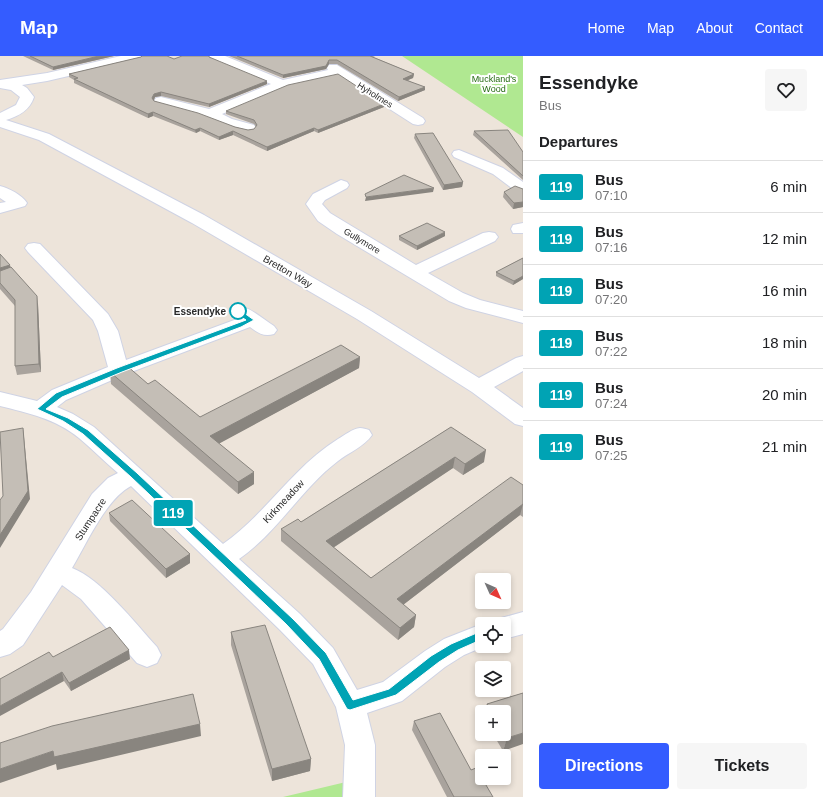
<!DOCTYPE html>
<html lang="en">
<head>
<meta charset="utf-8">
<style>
	:root { --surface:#fff; --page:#f6f6f6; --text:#202124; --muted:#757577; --line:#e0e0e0; --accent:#345cff }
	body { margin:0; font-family:Arial,sans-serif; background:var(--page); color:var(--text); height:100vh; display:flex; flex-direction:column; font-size:15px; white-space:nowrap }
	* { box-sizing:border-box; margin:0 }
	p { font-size:13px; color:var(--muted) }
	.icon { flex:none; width:22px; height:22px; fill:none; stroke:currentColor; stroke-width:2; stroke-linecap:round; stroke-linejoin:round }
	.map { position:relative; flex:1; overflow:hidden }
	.details { display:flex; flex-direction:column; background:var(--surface); width:300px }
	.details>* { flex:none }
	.badge { padding:0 8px; border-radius:3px; font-size:14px; line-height:26px }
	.needle { width:26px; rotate:135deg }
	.buttons { position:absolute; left:475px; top:517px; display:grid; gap:8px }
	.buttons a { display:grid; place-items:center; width:36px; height:36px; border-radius:4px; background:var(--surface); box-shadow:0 2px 6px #0003; font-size:20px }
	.map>.badge { position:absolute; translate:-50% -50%; box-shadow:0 0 0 2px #fff }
	h2 { padding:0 16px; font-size:15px; line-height:36px }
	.round { display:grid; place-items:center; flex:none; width:42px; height:42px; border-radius:4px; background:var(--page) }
	.headline { display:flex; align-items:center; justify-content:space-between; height:68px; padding:0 16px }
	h1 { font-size:19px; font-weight:700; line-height:30px }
	.cta { display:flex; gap:8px; margin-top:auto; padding:8px 16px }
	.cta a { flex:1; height:46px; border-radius:4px; background:var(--accent); color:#fff; font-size:16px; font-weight:700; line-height:46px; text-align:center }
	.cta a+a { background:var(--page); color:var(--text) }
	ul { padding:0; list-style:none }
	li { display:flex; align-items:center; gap:12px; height:52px; padding:0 16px; border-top:1px solid var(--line) }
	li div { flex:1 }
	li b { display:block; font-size:15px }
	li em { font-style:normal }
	li .badge { min-width:44px; font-weight:700; text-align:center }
	header { display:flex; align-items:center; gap:24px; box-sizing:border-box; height:56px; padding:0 20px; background:var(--accent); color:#fff }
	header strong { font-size:19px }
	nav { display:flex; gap:22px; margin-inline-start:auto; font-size:14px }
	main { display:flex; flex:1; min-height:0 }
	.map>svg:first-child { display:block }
	.green { fill:#b0e891 }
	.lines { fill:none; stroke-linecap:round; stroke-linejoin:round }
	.minor-casing { stroke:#cfd3e4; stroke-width:2 }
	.minor { fill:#fff; fill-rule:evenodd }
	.wall { fill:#a9a39d }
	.shaded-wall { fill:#89857f }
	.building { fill:#c4beb6; stroke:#89857f }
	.line { fill:#00a3b4; stroke:#fff }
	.stop-dot { fill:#fff; stroke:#00a3b4; stroke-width:2 }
	.labels { text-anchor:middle; stroke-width:4; stroke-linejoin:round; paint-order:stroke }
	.far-park-label { font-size:9px; fill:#276b14; stroke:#fff }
	.far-street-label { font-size:9px; fill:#292929; stroke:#fff }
	.street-label { font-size:10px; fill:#292929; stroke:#fff }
	.stop-label { font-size:10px; font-weight:bold; fill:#292929; stroke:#fff; text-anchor:end }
</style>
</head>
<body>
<header>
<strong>Map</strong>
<nav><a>Home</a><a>Map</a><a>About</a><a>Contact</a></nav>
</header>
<main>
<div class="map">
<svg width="523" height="741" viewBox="0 0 523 741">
	<rect width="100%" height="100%" fill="#ede4da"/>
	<path class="green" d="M402,0H523V81Z
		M346,726L343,741H283Z"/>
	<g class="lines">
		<g class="minor-casing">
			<path id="minor" d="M121,0H143L141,3L137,4L47,25L22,29L27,32L34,41C30,54 19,60 6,64L49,78L204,159L371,255L479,322L516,302L523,300V315L494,331L523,352V370L515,368L472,336L357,263L192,167L39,84L0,71V57L16,49L20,41L11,34L0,32V24L47,17Z
				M208,0H225L283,24L328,14L327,12L329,9H337L423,62L425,65L423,68L418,69L413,68L338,20L287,31L222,58L232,63L254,69L256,72L254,75C238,79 219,66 204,61C189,55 172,52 156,48L154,45L156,42L161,41L209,53L271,28L210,3Z
				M459,94L503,112L523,126V138L517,136L493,118L454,101L452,98L454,95Z
				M341,124L347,126L349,129L347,132L325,144L322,148L330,157L416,209L483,177L489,176L495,177L498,181L495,185L428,217L463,237L480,244L523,255V267L466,252L449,245L337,178L318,165L306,148L313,138Z
				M0,130C9,132 22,139 27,147L25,150L0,157V147L6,146L0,142Z
				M523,167V177H513L511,173L513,169Z
				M34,187L40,188L108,258L118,275L126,304L237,263L229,255L231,251C247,247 261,262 274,270L277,274L274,278C264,281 258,277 250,271L126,318L66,344L57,351L73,358L94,371L223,488C266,458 293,411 338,383C345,379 352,373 360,372C363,372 366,373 369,374L372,379C365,390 348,397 338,405C301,433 278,476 239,503L300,558L333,592L357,634L383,626L425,595L444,583L482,568H483L482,590H485L464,599L445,611L402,645L367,657L375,689V741H343L345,689L336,651L313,608L280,574L131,430C106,443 87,487 72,512C101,523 135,567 157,591L161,599L157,607L147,611L137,607L81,543L62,529L23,589L10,598L0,601V575L3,573L31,536L92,438L108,422L118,417C105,406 92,393 79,382C56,363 28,357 0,350V336L37,345L52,334L108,311L98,275L93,264L28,196L25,192L28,188Z
				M523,556V578L504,583V568H492L494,564Z"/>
		</g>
		<use href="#minor" class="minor"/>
	</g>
	<path class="wall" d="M23,0H114L53,14Z
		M229,0H375L373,1L414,18L413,22L408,24L425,34L398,45L337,8H329L326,13L283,22Z
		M141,1L174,3L209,1L267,28L209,51L161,40L155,41L154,44V45L235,71L248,74L254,73L256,71L254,68L226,58V55L384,51L318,77L314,75L267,95L233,79L219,84L200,75L196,77L153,60L148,62L74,27V24L69,21V18Z
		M474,75L523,96V124L473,79Z
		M415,78L463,126L462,131L443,134L414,82Z
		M523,133V151L513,153L503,141L504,136Z
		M399,180H445L417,194L399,184Z
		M0,198L38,248L41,316L17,319L15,310V250L0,233Z
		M523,202V223L513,229L496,220V216Z
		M360,301L359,312L219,387L254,428L238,438L111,328L110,316L148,328L200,361Z
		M451,371L484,406L463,419L453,412L333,492L371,522L523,429V461L520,459L403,549L416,559L414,571L398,584L281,485V473L301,466Z
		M109,457L190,498V507L166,522L110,465Z
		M231,576L311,703L310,715L272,725L231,589Z
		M53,601L130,603L71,635L64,625Z
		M523,637L503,695L493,678H504V656H484L487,648Z
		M414,665L471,714L493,741H447L412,674Z"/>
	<path class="shaded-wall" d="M99,0H114L53,14V11Z
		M329,4V8L326,13L283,22V19Z
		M414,18L413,22L403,26V23Z
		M267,25V28L209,51V48Z
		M425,31V34L398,45L399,41Z
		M161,36V40L155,41L153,46L152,42L154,38Z
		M384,48V51L318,77V74Z
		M153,56V60L148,62V58Z
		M200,72V75L196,77L195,74Z
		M314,72V75L267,95V91Z
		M233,75V79L219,84V81Z
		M463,126L462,131L443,134L444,129Z
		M434,132L433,136L365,145L366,141Z
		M523,146V151L513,153L514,147Z
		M445,176V180L417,194V190Z
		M10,209L12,217L0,221V212Z
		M523,220V223L513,229L514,225Z
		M37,240L38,248L41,316L39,308Z
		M360,301L359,312L211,392L210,380Z
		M23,372L24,381L30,443L0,492V479Z
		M486,394L484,406L463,419L465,408Z
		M455,401L453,412L325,497L326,485Z
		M254,416V428L238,438V426Z
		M523,448L520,459L395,555L397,543Z
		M190,498V507L166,522V513Z
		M416,559L414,571L398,584L400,572Z
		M129,594L130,603L71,635L69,627Z
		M62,616L64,625L0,660V650Z
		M200,668L201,680L57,714L56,708L0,727V713L53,695Z
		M523,677V688L503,695L507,682Z
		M311,703L310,715L272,725V713Z"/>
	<path class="building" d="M30,0H99L53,11Z
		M142,0H167L174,3L182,0H209V1L267,25L209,48L161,36L154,38L152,42L154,45L198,57L235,71L248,74L254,73L257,69L254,64L226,55L288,29L338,18L384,48L318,74L314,72L267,91L233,75L219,81L200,72L195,74L153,56L148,58L74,23L78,22L69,18L141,1Z
		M237,0H370L414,18L403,23L425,31L399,41L337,4H329L326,10L283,19Z
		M508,74L523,96V120L474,75Z
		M433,77L463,126L444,129L415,78Z
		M404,119L434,132L366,141L365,138Z
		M515,130L523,133V146L514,147L504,136Z
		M427,167L445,176L417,190L399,180Z
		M0,198L10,209L0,212Z
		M523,202V220L514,225L496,216Z
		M11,211L37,240L39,308L15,310V244L0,227V215Z
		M341,289L360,301L210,380L254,416L238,426L110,316L126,309L148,328L155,324L200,361Z
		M451,371L486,394L465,408L455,401L326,485L371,522L511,421L523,429V448L397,543L416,559L400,572L281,473L298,463L301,466Z
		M23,372L28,435L0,479V444L3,440L0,376Z
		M132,444L190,498L166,513L109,457Z
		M265,569L311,703L272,713L231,576Z
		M110,571L129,594L69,627L62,616L0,650V623L49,596L53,601Z
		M523,637V677L507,682L504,678V656H491L487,648Z
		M193,638L200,668L54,701L53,695L0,713V687L52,670Z
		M440,657L471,714L476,712L493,741H454L414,665Z"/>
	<path class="line" d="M235,254H240L254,264L241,271L122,316L62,341L46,353L68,362L88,374L137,417L293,563L326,597L353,644L389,633L431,600L451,588L479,576H485L487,579L485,582L458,594L439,606L396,639L350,654L347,653L319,603L286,568L131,421L83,378L63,365L37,353L56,337L117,312L246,264L235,257Z"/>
	<circle class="stop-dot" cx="238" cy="255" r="8"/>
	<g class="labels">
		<g class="far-park-label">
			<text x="494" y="26">Muckland's<tspan x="494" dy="10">Wood</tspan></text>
		</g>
		<g class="far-street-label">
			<text transform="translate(375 39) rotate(32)" y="3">Hyholmes</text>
			<text transform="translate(362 185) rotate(31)" y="3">Gullymore</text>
		</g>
		<g class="street-label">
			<text transform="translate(288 215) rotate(30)" y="4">Bretton Way</text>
			<text transform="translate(283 445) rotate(-47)" y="4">Kirkmeadow</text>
			<text transform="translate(90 463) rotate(-57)" y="4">Stumpacre</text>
		</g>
		<g class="stop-label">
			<text x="226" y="259">Essendyke</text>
		</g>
	</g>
</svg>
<div class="buttons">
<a><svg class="needle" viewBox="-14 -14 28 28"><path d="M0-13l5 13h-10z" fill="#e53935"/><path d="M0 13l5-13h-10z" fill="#757577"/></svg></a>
<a><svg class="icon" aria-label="locate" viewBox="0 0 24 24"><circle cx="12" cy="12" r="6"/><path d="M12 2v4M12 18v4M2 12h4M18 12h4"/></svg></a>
<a><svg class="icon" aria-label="layers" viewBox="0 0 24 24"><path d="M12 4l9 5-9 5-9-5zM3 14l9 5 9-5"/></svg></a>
<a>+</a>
<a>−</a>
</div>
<b class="badge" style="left:173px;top:457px;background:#00a3b4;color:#fff">119</b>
</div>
<section class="details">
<div class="headline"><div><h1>Essendyke</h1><p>Bus</p></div><a class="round"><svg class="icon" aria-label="heart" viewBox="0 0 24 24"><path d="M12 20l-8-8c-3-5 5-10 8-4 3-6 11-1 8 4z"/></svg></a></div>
<h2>Departures</h2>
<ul>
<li><span class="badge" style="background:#00a3b4;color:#fff">119</span><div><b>Bus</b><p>07:10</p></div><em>6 min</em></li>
<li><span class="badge" style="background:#00a3b4;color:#fff">119</span><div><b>Bus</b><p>07:16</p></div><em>12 min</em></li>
<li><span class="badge" style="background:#00a3b4;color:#fff">119</span><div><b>Bus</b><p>07:20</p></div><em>16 min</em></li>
<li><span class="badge" style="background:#00a3b4;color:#fff">119</span><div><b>Bus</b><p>07:22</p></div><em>18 min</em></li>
<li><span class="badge" style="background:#00a3b4;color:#fff">119</span><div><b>Bus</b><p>07:24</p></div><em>20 min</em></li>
<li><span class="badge" style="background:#00a3b4;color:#fff">119</span><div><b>Bus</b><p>07:25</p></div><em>21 min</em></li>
</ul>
<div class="cta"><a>Directions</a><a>Tickets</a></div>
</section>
</main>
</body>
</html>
